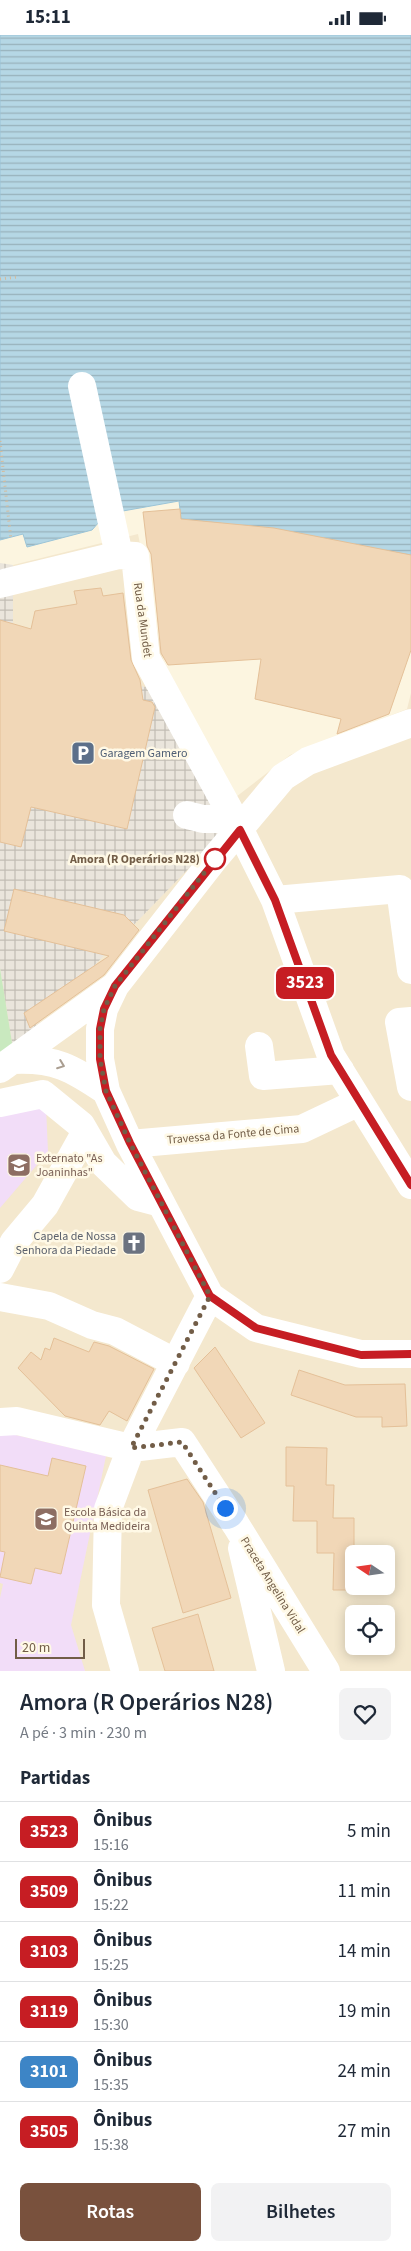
<!DOCTYPE html>
<html lang="pt">
<head>
<meta charset="utf-8">
<style>
	:root { --surface:#fff; --page:#f2f2f3; --text:#1f2937; --muted:#747a83; --line:#e0e1e3; --accent:#79513d }
	body { margin:0; font-family:"Source Sans 3",sans-serif; background:var(--page); color:var(--text); height:100vh; display:flex; flex-direction:column; font-size:19px; white-space:nowrap }
	* { box-sizing:border-box; margin:0 }
	p { font-size:16px; color:var(--muted) }
	.icon { flex:none; width:28px; height:28px; fill:none; stroke:currentColor; stroke-width:2; stroke-linecap:round; stroke-linejoin:round }
	.map { position:relative; height:1636px; overflow:hidden }
	.side { display:flex; flex-direction:column; background:var(--surface); flex:1 }
	.side>* { flex:none }
	.badge { padding:0 10px; border-radius:8px; font-size:18px; line-height:32px }
	.needle { width:32px; rotate:283deg }
	.tools { position:absolute; left:345px; top:1510px; display:grid; gap:10px }
	.tools a { display:grid; place-items:center; width:50px; height:50px; border-radius:8px; background:var(--surface); box-shadow:0 2px 12px #0003; font-size:25px }
	.scale { position:absolute; left:15px; bottom:12px; width:70px; box-sizing:border-box; padding-left:5px; border:2px solid #725d47; border-top:0; font-size:14px; line-height:18px; white-space:nowrap; color:#725d47; -webkit-text-stroke:4px #fff9e6; paint-order:stroke }
	.you { position:absolute; width:25px; height:25px; margin:-12px; border:4px solid #fff; border-radius:50%; background:#1a73e8; box-shadow:0 0 0 8px #1a73e833 }
	.map>.badge { position:absolute; translate:-50% -50%; box-shadow:0 0 0 2px #fff }
	h2 { padding:0 20px; font-size:19px; line-height:45px }
	.round { display:grid; place-items:center; flex:none; width:52px; height:52px; border-radius:8px; background:var(--page) }
	.head { display:flex; align-items:center; justify-content:space-between; height:85px; padding:0 20px }
	h1 { font-size:24px; font-weight:600; line-height:38px }
	.action { display:flex; gap:10px; margin-top:auto; padding:10px 20px }
	.action a { flex:1; height:58px; border-radius:8px; background:var(--accent); color:#fff; font-size:20px; font-weight:600; line-height:58px; text-align:center }
	.action a+a { background:var(--page); color:var(--text) }
	ul { padding:0; list-style:none }
	li { display:flex; align-items:center; gap:15px; height:60px; padding:0 20px; border-top:1px solid var(--line) }
	li div { flex:1 }
	li b { display:block; font-size:19px }
	li em { font-style:normal }
	li .badge { min-width:55px; font-weight:700; text-align:center }
	.status { display:flex; justify-content:space-between; align-items:center; height:35px; padding:0 25px; background:var(--surface); direction:ltr }
	.status svg { height:14px; fill:currentColor }
	.map>svg:first-child { display:block }
	.residential { fill:#f4e8ce; fill-rule:evenodd }
	.industrial { fill:url(#industrial-grid) }
	.education { fill:#f2ddf8 }
	.grass { fill:#c9e9bf }
	.water { fill:url(#water-rules); stroke:#9bc4d7 }
	.building { fill:#f1d7b7; stroke:#e4c098 }
	.lines { fill:none; stroke-linecap:round; stroke-linejoin:round }
	.path { stroke:#d6bb9b; stroke-width:3; stroke-dasharray:1 4; stroke-linecap:butt }
	.minor { stroke:#fff; stroke-width:28 }
	.oneway { stroke:#aa9e91 }
	.line-casing { stroke:#fff; stroke-width:11 }
	.line { stroke:#c61d23; stroke-width:8 }
	.walk { stroke:#725d47; stroke-width:5; stroke-dasharray:0 9 }
	.stop-dot { fill:#fff; stroke:#c61d23; stroke-width:2.5 }
	.labels { text-anchor:middle; stroke-width:5; stroke-linejoin:round; paint-order:stroke }
	.street-label { font-size:12px; fill:#725d47; stroke:#fff9e6 }
	.service-label { font-size:12px; fill:#4e5e75; stroke:#fff9e6; text-anchor:start }
	.stop-label { font-size:12px; font-weight:bold; fill:#725d47; stroke:#fff9e6; text-anchor:end }
	.education-label { font-size:12px; fill:#785e54; stroke:#fff9e6; text-anchor:start }
	.worship-label { font-size:12px; fill:#5b616d; stroke:#fff9e6; text-anchor:end }
</style>
</head>
<body>
<div class="status"><b>15:11</b><svg viewBox="0 0 49 12"><path d="M0 12V9h3v3zM5 12V6h3v6zM10 12V3h3v9zM15 12V0h3v12zM26 1h20v11H26zM47 4h2v5h-2z"/></svg></div>
<div class="map">
<svg width="411" height="1636" viewBox="0 0 411 1636">
	<defs>
		<pattern id="industrial-grid" width="8" height="8" patternUnits="userSpaceOnUse" patternTransform="scale(1.25)"><rect width="8" height="8" fill="#eae5dc"/><path d="M0 4h8M4 0v8" fill="none" stroke="#c2bdb4"/></pattern>
		<pattern id="water-rules" width="6" height="5" patternUnits="userSpaceOnUse" patternTransform="scale(1.25)"><rect width="6" height="5" fill="#b5d7e5"/><path d="M0 2.5h6" fill="none" stroke="#98b2bb"/></pattern>
	</defs>
	<rect width="100%" height="100%" fill="#fcf5e0"/>
	<path class="residential" d="M138,499L169,654L232,765L290,720L407,674L411,658V1636H0V1021L13,626V530ZM354,1519H386V1551H354ZM354,1579H386V1611H354Z"/>
	<path class="industrial" d="M0,528L13,530V626L146,652L230,791L13,1014L0,933Z"/>
	<path class="education" d="M46,1072L48,1117L0,1173V1075Z
		M0,1398H7L106,1421L71,1590L85,1636H0V1563L3,1549L0,1548Z"/>
	<path class="grass" d="M0,933L13,1014L0,1021Z"/>
	<path class="water" d="M0,0H411V520L219,488L181,484L179,466L106,479L92,495L27,512L23,499L0,505Z"/>
	<path class="building" d="M180,474L181,484L274,493L411,520V615L389,679L337,699L341,684L255,664L261,624L168,630L161,618L151,519L147,511L143,477Z
		M101,553L103,561L123,558L131,625L140,645L143,665L152,667L155,672L127,794L31,772L21,812L0,807V585L31,594L35,576L77,569L74,556Z
		M14,854L124,880L139,895L104,940L30,993L24,978L109,921L4,896Z
		M54,1303L89,1317L94,1307L109,1311L154,1334L127,1386L109,1376L100,1390L65,1381L18,1333L31,1317L41,1325L45,1313L50,1315Z
		M215,1312L265,1388L241,1403L194,1333Z
		M299,1335L345,1350L405,1349L407,1391L382,1392V1382H356L291,1360Z
		M286,1412L327,1413L326,1450H334L333,1483H354V1555H333L334,1518H317V1486H293L294,1451H286Z
		M52,1423L86,1431L61,1539L35,1533L31,1549L0,1542L5,1517L0,1516V1430L48,1441Z
		M187,1444L203,1467L231,1563L183,1578L148,1455Z
		M198,1579L214,1636H165L152,1593Z"/>
	<g class="lines">
		<path class="path" d="M0,244L18,242
			M0,406L11,505"/>
		<path class="minor" d="M82,351L119,520
			M0,549L119,520L135,521L146,623L240,795L275,865L331,1021L411,1150
			M187,780L203,784H234
			M275,865L400,854L411,935
			M115,951L104,974L100,994V1024L106,1056L130,1109L210,1261L256,1293L361,1319H411
			M411,986L399,987L411,1052
			M259,1011L263,1041L340,1035
			M13,1025C55,1023 72,1033 106,1056
			M0,1034L115,951L215,823L283,742L308,726L411,688
			M0,1068L43,1059L81,1090L103,1128L138,1162L161,1168
			M130,1109L302,1094L359,1067
			M0,1234L14,1207L45,1170L85,1098
			M0,1262L49,1271L92,1290L115,1296L176,1328
			M0,1387L17,1386L131,1413L182,1407L236,1490L326,1636
			M242,1513L271,1636
			M125,1636L106,1570L108,1474L131,1413L210,1261"/>
	</g>
	<defs><path id="oneway-chevron" d="M-2-3.5L2.5 0L-2 3.5" fill="none" stroke-width="1.6" stroke-linecap="round" stroke-linejoin="round" transform="scale(1.25)"/></defs>
	<use class="oneway" href="#oneway-chevron" transform="translate(61 1030) rotate(21)"/>
	<g class="lines">
		<g class="line-casing">
			<path id="line" d="M411,1150L331,1020L275,865L240,795L115,951L104,974L100,994V1024L106,1056L130,1108L210,1261L256,1293L361,1320L411,1319"/>
		</g>
		<use href="#line" class="line"/>
		<path class="walk" d="M215,824L115,951L104,974L100,994V1024L106,1056L130,1108L210,1261L131,1413L182,1407L225,1473"/>
	</g>
	<defs>
		<g id="parking-square" transform="scale(1.25)"><rect x="-9" y="-9" width="18" height="18" rx="4" fill="#5c6f8a" stroke="#fff9e6"/><path d="M-3.5-5.5H1a3.5 3.5 0 0 1 0 7H-1V5.5H-3.5ZM-1-3.4V-.6H.8a1.4 1.4 0 0 0 0-2.8Z" fill="#fff"/></g>
		<g id="school-square" transform="scale(1.25)"><rect x="-9" y="-9" width="18" height="18" rx="4" fill="#8d6e63" stroke="#fff9e6"/><path d="M0-5L7-2L0 1L-7-2ZM-4 1L0 2.5L4 1V4Q0 6-4 4Z" fill="#fff"/></g>
		<g id="church-square" transform="scale(1.25)"><rect x="-9" y="-9" width="18" height="18" rx="4" fill="#6b7280" stroke="#fff9e6"/><path d="M-1.2-6h2.4v3.5h3.3v2.4h-3.3V6h-2.4V-.1h-3.3v-2.4h3.3Z" fill="#fff"/></g>
	</defs>
	<g fill-rule="evenodd">
		<use href="#parking-square" x="83" y="718"/>
		<use href="#school-square" x="19" y="1130"/>
		<use href="#church-square" x="134" y="1208"/>
		<use href="#school-square" x="46" y="1484"/>
	</g>
	<circle class="stop-dot" cx="215" cy="824" r="10"/>
	<g class="labels">
		<g class="street-label">
			<text transform="translate(143 585) rotate(82)" y="4">Rua da Mundet</text>
			<text transform="translate(233 1099) rotate(-5)" y="4">Travessa da Fonte de Cima</text>
			<text transform="translate(273 1550) rotate(58)" y="4">Praceta Angelina Vidal</text>
		</g>
		<g class="service-label">
			<text x="100" y="722">Garagem Gamero</text>
		</g>
		<g class="stop-label">
			<text x="200" y="828">Amora (R Operários N28)</text>
		</g>
		<g class="education-label">
			<text x="36" y="1127">Externato "As<tspan x="36" dy="14">Joaninhas"</tspan></text>
			<text x="64" y="1481">Escola Básica da<tspan x="64" dy="14">Quinta Medideira</tspan></text>
		</g>
		<g class="worship-label">
			<text x="116" y="1205">Capela de Nossa<tspan x="116" dy="14">Senhora da Piedade</tspan></text>
		</g>
	</g>
</svg>
<div class="tools">
<a><svg class="needle" viewBox="-14 -14 28 28"><path d="M0-13l5 13h-10z" fill="#e53935"/><path d="M0 13l5-13h-10z" fill="#747a83"/></svg></a>
<a><svg class="icon" aria-label="locate" viewBox="0 0 24 24"><circle cx="12" cy="12" r="6"/><path d="M12 2v4M12 18v4M2 12h4M18 12h4"/></svg></a>
</div>
<div class="scale">20 m</div>
<div class="you" style="left:225px;top:1473px"></div>
<b class="badge" style="left:305px;top:948px;background:#c61d23;color:#fff">3523</b>
</div>
<section class="side">
<div class="head"><div><h1>Amora (R Operários N28)</h1><p>A pé · 3 min · 230 m</p></div><a class="round"><svg class="icon" aria-label="heart" viewBox="0 0 24 24"><path d="M12 20l-8-8c-3-5 5-10 8-4 3-6 11-1 8 4z"/></svg></a></div>
<h2>Partidas</h2>
<ul>
<li><span class="badge" style="background:#c61d23;color:#fff">3523</span><div><b>Ônibus</b><p>15:16</p></div><em>5 min</em></li>
<li><span class="badge" style="background:#c61d23;color:#fff">3509</span><div><b>Ônibus</b><p>15:22</p></div><em>11 min</em></li>
<li><span class="badge" style="background:#c61d23;color:#fff">3103</span><div><b>Ônibus</b><p>15:25</p></div><em>14 min</em></li>
<li><span class="badge" style="background:#c61d23;color:#fff">3119</span><div><b>Ônibus</b><p>15:30</p></div><em>19 min</em></li>
<li><span class="badge" style="background:#3d85c6;color:#fff">3101</span><div><b>Ônibus</b><p>15:35</p></div><em>24 min</em></li>
<li><span class="badge" style="background:#c61d23;color:#fff">3505</span><div><b>Ônibus</b><p>15:38</p></div><em>27 min</em></li>
</ul>
<div class="action"><a>Rotas</a><a>Bilhetes</a></div>
</section>
</body>
</html>
